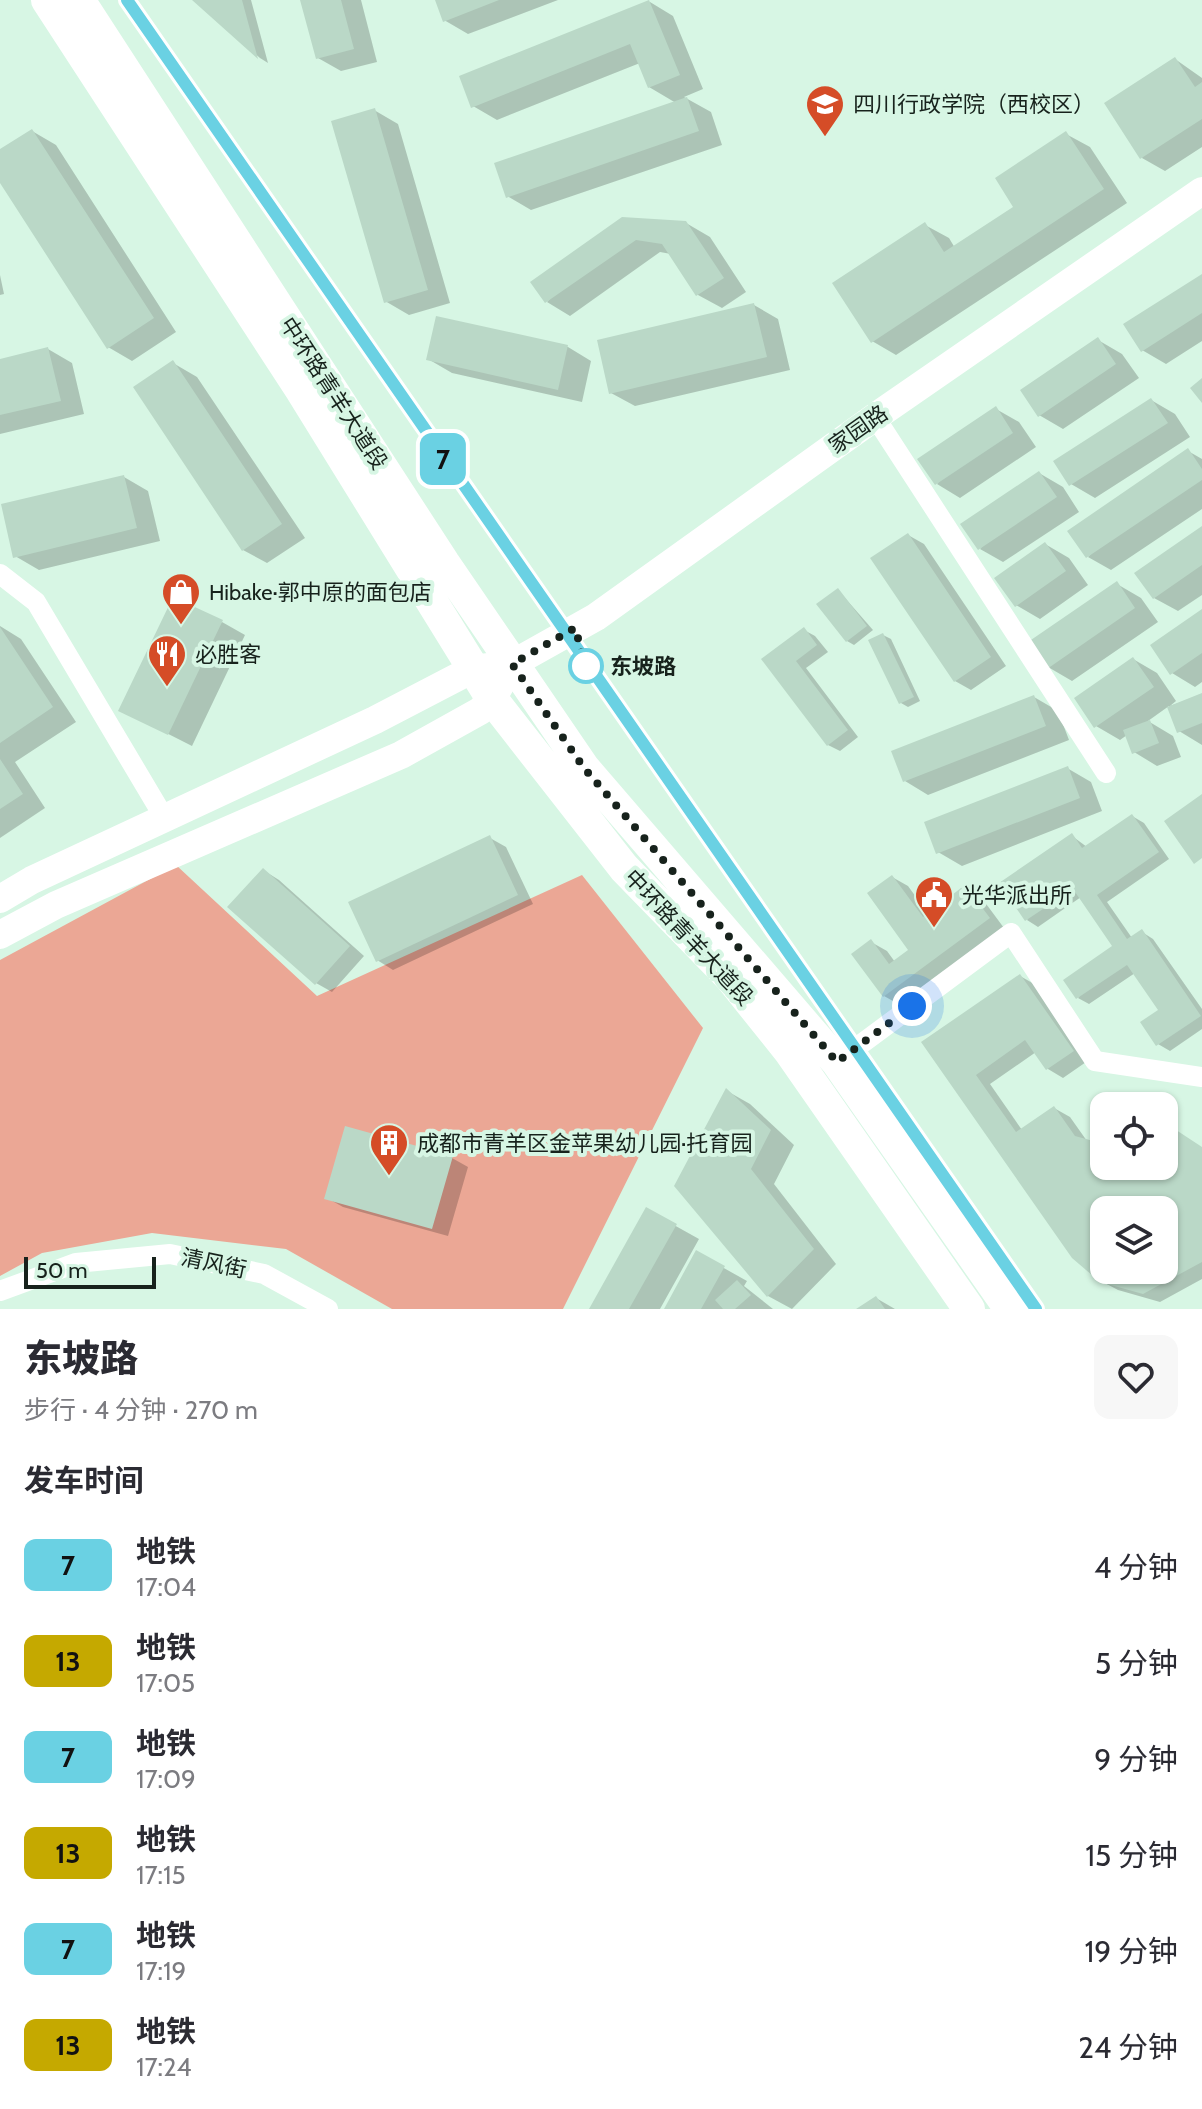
<!DOCTYPE html>
<html lang="zh">
<head>
<meta charset="utf-8">
<style>
	:root { --surface:#fff; --page:#f7f7f7; --text:#2b2b33; --muted:#7c7c81 }
	body { margin:0; font-family:Cabin,"Noto Sans SC",sans-serif; background:var(--page); color:var(--text); height:100vh; display:flex; flex-direction:column; font-size:30px; white-space:nowrap }
	* { box-sizing:border-box; margin:0 }
	p { font-size:26px; color:var(--muted) }
	.icon { flex:none; width:44px; height:44px; fill:none; stroke:currentColor; stroke-width:2; stroke-linecap:round; stroke-linejoin:round }
	.map { position:relative; height:1309px; overflow:hidden }
	.details { display:flex; flex-direction:column; background:var(--surface); flex:1 }
	.details>* { flex:none }
	.badge { padding:0 16px; border-radius:12px; font-size:28px; line-height:52px }
	.buttons { position:absolute; left:1090px; top:1092px; display:grid; gap:16px }
	.buttons a { display:grid; place-items:center; width:88px; height:88px; border-radius:16px; background:var(--surface); box-shadow:0 2px 6px #0004; font-size:40px }
	.scale { position:absolute; left:24px; bottom:20px; width:132px; box-sizing:border-box; padding-left:8px; border:4px solid #17221c; border-top:0; font-size:22px; line-height:28px; white-space:nowrap; color:#17221c; -webkit-text-stroke:6px #d7f6e4; paint-order:stroke }
	.you { position:absolute; width:40px; height:40px; margin:-20px; border:6px solid #fff; border-radius:50%; background:#1a73e8; box-shadow:0 0 0 12px #1a73e833 }
	.map>.badge { position:absolute; translate:-50% -50%; box-shadow:0 0 0 4px #fff }
	h2 { padding:0 24px; font-size:30px; line-height:72px }
	.round { display:grid; place-items:center; flex:none; width:84px; height:84px; border-radius:16px; background:var(--page) }
	.headline { display:flex; align-items:center; justify-content:space-between; height:136px; padding:0 24px }
	h1 { font-size:38px; font-weight:800; line-height:60px }
	ul { padding:0; list-style:none }
	li { display:flex; align-items:center; gap:24px; height:96px; padding:0 24px }
	li div { flex:1 }
	li b { display:block; font-size:30px }
	li em { font-style:normal }
	li .badge { min-width:88px; font-weight:700; text-align:center }
	.map>svg:first-child { display:block }
	.green { fill:#eba795 }
	.shadow { fill:#0003; fill-rule:evenodd }
	.building { fill:#bad8c7; fill-rule:evenodd }
	.lines { fill:none; stroke-linecap:round; stroke-linejoin:round }
	.street { stroke:#fff; stroke-width:20 }
	.secondary { stroke:#fff; stroke-width:28 }
	.primary { stroke:#fff; stroke-width:32 }
	.line-casing { stroke:#fff; stroke-width:18 }
	.line { stroke:#6ad1e3; stroke-width:12 }
	.walk { stroke:#17221c; stroke-width:8; stroke-dasharray:0 14.4 }
	.stop-dot { fill:#fff; stroke:#6ad1e3; stroke-width:4 }
	.labels { text-anchor:middle; stroke-width:8; stroke-linejoin:round; paint-order:stroke }
	.poi-label { font-size:22px; fill:#17221c; stroke:#d7f6e4; text-anchor:start }
	.street-label { font-size:22px; fill:#17221c; stroke:#d7f6e4 }
	.stop-label { font-size:22px; font-weight:bold; fill:#17221c; stroke:#d7f6e4; text-anchor:start }
</style>
</head>
<body>
<div class="map">
<svg width="1202" height="1309" viewBox="0 0 1202 1309">
	<rect width="100%" height="100%" fill="#d7f6e4"/>
	<path class="green" d="M176,865L317,996L582,875L703,1028L563,1309H392L286,1249L152,1233L42,1253L0,1276V960Z"/>
	<path class="shadow" d="M195,0H251L268,63L260,58Z
		M302,0H361L377,62L341,71L318,58Z
		M437,0H558L468,34L444,20Z
		M650,2L673,16L703,89L684,97L711,112L722,145L531,210L507,196L676,103L649,87L640,63L497,120L473,106Z
		M1175,59L1202,78V147L1165,171L1142,158Z
		M374,110L398,124L450,303L409,315L385,301Z
		M32,131L56,145L176,332L132,361L108,347L0,179V152Z
		M1066,134L1090,147L1127,203L896,355L872,341L925,225L949,238L955,248L1016,207Z
		M623,219L686,223L710,237L746,292L722,308L698,295L671,254L660,252L570,316L547,302Z
		M0,275L4,294L0,295Z
		M1202,277V341L1166,364L1142,350Z
		M754,305L778,319L790,370L635,406L611,393Z
		M438,318L568,347L591,361L582,402L452,373L428,359Z
		M1098,340L1122,354L1139,378L1063,429L1039,415Z
		M48,349L72,363L84,414L0,434V361Z
		M173,363L197,377L305,538L267,563L243,550Z
		M1151,400L1175,414L1190,437L1095,498L1071,484Z
		M996,409L1019,422L1036,447L960,498L937,484Z
		M1188,451L1202,459V509L1111,570L1088,557Z
		M1039,473L1063,487L1079,512L1003,562L980,549Z
		M124,477L148,491L160,541L39,570L15,556Z
		M1202,529V595L1178,611L1154,598Z
		M908,535L924,544L1006,666L971,690L955,681Z
		M1045,544L1069,558L1088,585L1040,619L1016,605Z
		M1117,584L1141,598L1158,622L1072,681L1048,667Z
		M838,590L873,630L854,645L847,641Z
		M1202,612V682L1195,687L1172,673Z
		M222,622L245,635L192,746L121,710Z
		M0,626L21,639L76,722L15,762L45,808L0,838Z
		M804,630L815,636L828,652L806,668L858,737L840,751L828,745L764,660Z
		M883,635L891,639L920,701L908,707L901,703Z
		M1133,659L1157,673L1176,701L1170,706L1202,695V745L1179,731L1169,706L1148,721L1173,736L1181,757L1157,766L1134,752L1127,735L1120,740L1096,726Z
		M1034,697L1058,711L1069,740L928,795L905,781Z
		M1067,768L1091,782L1102,811L962,866L938,852Z
		M1132,816L1144,823L1169,859L1107,902L1132,938L1142,932L1153,939L1202,1009V1029L1170,1051L1158,1044L1161,1010L1135,973L1089,1004L1078,998L1115,947L1081,897L1038,927L1027,920L1072,836L1087,847Z
		M490,838L506,847L533,904L393,970L377,960Z
		M263,870L279,880L364,956L332,992L316,983Z
		M892,877L908,886L929,915L965,888L981,897L1004,928L900,1005L884,996L871,942L887,951L895,962L911,950Z
		M1020,976L1036,985L1089,1060L1063,1078L1048,1069L1036,1052L990,1084L1022,1130L1054,1108L1070,1117L1087,1141H1104V1166H1164V1129L1202,1148V1279L1160,1302L1118,1290L1101,1281L924,1043ZM1104,1210H1164V1270H1104Z
		M727,1091L750,1104L794,1145L774,1184L836,1264L792,1309L768,1296L676,1186Z
		M452,1158L468,1167L448,1236L343,1207L327,1198Z
		M647,1210L699,1239L660,1309H591Z
		M697,1253L747,1281L744,1286L773,1309H666Z
		M876,1298L895,1309H860Z"/>
	<path class="building" d="M192,0H242L258,59Z
		M300,0H341L354,49L316,59Z
		M435,0H499L443,22Z
		M649,0L680,75L648,88L630,44L471,108L459,76Z
		M1175,57L1195,87L1202,82V119L1140,159L1104,103Z
		M687,97L699,131L506,198L494,163Z
		M375,108L428,290L384,303L331,121Z
		M32,129L154,318L107,349L0,183V149Z
		M1066,131L1104,189L871,343L832,283L925,222L944,252L1013,207L995,178Z
		M622,217L686,221L724,278L696,296L662,244L636,240L545,303L530,282Z
		M1202,274V313L1141,352L1123,324Z
		M754,303L767,357L609,394L597,340Z
		M436,316L568,345L558,390L426,360Z
		M1098,337L1116,364L1038,417L1020,390Z
		M48,347L61,401L0,415V359Z
		M173,360L282,524L242,551L133,387Z
		M1202,378V403L1190,388Z
		M1151,398L1168,423L1069,486L1053,461Z
		M996,406L1013,433L935,485L917,459Z
		M1188,448L1202,469V480L1086,558L1067,531Z
		M1039,471L1057,497L978,550L960,524Z
		M124,475L137,528L13,558L1,504Z
		M1202,526V565L1153,599L1134,573Z
		M908,533L991,657L954,682L870,558Z
		M1045,542L1066,571L1015,607L994,578Z
		M1117,581L1135,608L1047,669L1028,642Z
		M838,588L867,626L846,642L816,604Z
		M173,597L223,620L168,735L118,711Z
		M1202,609V653L1170,675L1150,645Z
		M0,627L53,707L0,743Z
		M804,627L817,645L796,661L848,730L827,746L761,659Z
		M883,633L914,697L899,704L868,640Z
		M1133,657L1154,687L1094,728L1074,698Z
		M1202,693V723L1177,733L1167,707Z
		M1034,695L1046,726L903,782L891,751Z
		M1150,720L1159,743L1132,754L1123,730Z
		M0,759L23,794L0,809Z
		M1068,766L1080,798L936,854L924,822Z
		M1202,794V858L1194,864L1164,821Z
		M1132,814L1159,852L1097,895L1127,939L1142,929L1201,1016L1156,1046L1140,1022L1158,1010L1127,965L1076,999L1063,980L1112,946L1073,889L1025,921L999,883L1072,833L1082,848Z
		M490,835L518,895L376,962L348,902Z
		M263,868L350,946L315,985L227,907Z
		M892,875L923,917L965,885L990,918L883,997L851,954L871,939L889,964L908,950L867,893Z
		M1020,974L1074,1051L1046,1070L1025,1040L976,1075L1016,1132L1054,1106L1075,1136L1097,1142L1104,1139V1166H1164V1127L1170,1126L1202,1147V1262L1143,1294L1100,1282L1072,1258L921,1042ZM1104,1210H1164V1270H1104Z
		M726,1088L771,1130L751,1169L814,1249L767,1297L674,1186Z
		M345,1126L453,1156L432,1229L324,1199Z
		M646,1207L677,1224L629,1309H589Z
		M696,1250L725,1266L701,1309H664Z
		M737,1280L751,1295L735,1309H723L715,1300Z
		M876,1296L885,1309H856Z"/>
	<g class="lines">
		<path class="street" d="M875,417L1106,773
			M0,574L36,602L165,819
			M837,1062L1011,933L1095,1061L1202,1077
			M0,1291L76,1263L170,1254L264,1274L328,1309"/>
		<path class="secondary" d="M0,899L32,880L375,720L473,669L512,664L596,617L875,417L1202,191
			M0,935L56,905L401,755L480,711L492,699L502,682"/>
		<path class="primary" d="M47,0L301,390L492,699L624,868L730,977L790,1052L969,1309
			M79,0L444,563L584,768L837,1062L1010,1309"/>
	</g>
	<g class="lines">
		<g class="line-casing">
			<path id="line" d="M127,0L1036,1309"/>
		</g>
		<use href="#line" class="line"/>
		<path class="walk" d="M586,666L575,628L512,664L584,768L837,1062L912,1006"/>
	</g>
	<defs>
		<g id="university-pin" transform="scale(2)"><path d="M0 17L-7.5 6A9.5 9.5 0 1 1 7.5 6Z" fill="#d54c27" stroke="#d7f6e4"/><path d="M0-5L7-2L0 1L-7-2ZM-4 1L0 2.5L4 1V4Q0 6-4 4Z" fill="#fff"/></g>
		<g id="shop-pin" transform="scale(2)"><path d="M0 17L-7.5 6A9.5 9.5 0 1 1 7.5 6Z" fill="#d54c27" stroke="#d7f6e4"/><path d="M-5-2.5h2.3a2.7 3.5 0 0 1 5.4 0H5L5.5 6h-11ZM-1.5-2.5h3a1.5 2.3 0 0 0-3 0Z" fill="#fff"/></g>
		<g id="restaurant-pin" transform="scale(2)"><path d="M0 17L-7.5 6A9.5 9.5 0 1 1 7.5 6Z" fill="#d54c27" stroke="#d7f6e4"/><path d="M-5-6h1v4h1v-4h1v4h1v-4h1v5L-1.5 .5V6h-2V.5L-5-1ZM5-6V6H3V1.5H1.5Q1.5-4 5-6Z" fill="#fff"/></g>
		<g id="civic-pin" transform="scale(2)"><path d="M0 17L-7.5 6A9.5 9.5 0 1 1 7.5 6Z" fill="#d54c27" stroke="#d7f6e4"/><path d="M-.6-6.5H3V-4.5H.6V-3L4-1V1h2V6H-6V1h2V-1L-.6-3ZM-1.2 2.5V6h2.4V2.5Z" fill="#fff"/></g>
		<g id="building-pin" transform="scale(2)"><path d="M0 17L-7.5 6A9.5 9.5 0 1 1 7.5 6Z" fill="#d54c27" stroke="#d7f6e4"/><path d="M-4-6H4V6H1V3H-1V6H-4ZM-2.5-4.3h1.7v1.8h-1.7ZM.8-4.3h1.7v1.8H.8ZM-2.5-1h1.7V.8h-1.7ZM.8-1h1.7V.8H.8Z" fill="#fff"/></g>
	</defs>
	<g fill-rule="evenodd">
		<use href="#university-pin" x="825" y="104"/>
		<use href="#shop-pin" x="181" y="592"/>
		<use href="#restaurant-pin" x="167" y="654"/>
		<use href="#civic-pin" x="934" y="895"/>
		<use href="#building-pin" x="389" y="1143"/>
	</g>
	<circle class="stop-dot" cx="586" cy="666" r="16"/>
	<g class="labels">
		<g class="poi-label">
			<text x="853" y="112">四川行政学院（西校区）</text>
			<text x="209" y="600">Hibake·郭中原的面包店</text>
			<text x="195" y="662">必胜客</text>
			<text x="962" y="903">光华派出所</text>
			<text x="417" y="1151">成都市青羊区金苹果幼儿园·托育园</text>
		</g>
		<g class="street-label">
			<text transform="translate(334 393) rotate(57)" y="8">中环路青羊大道段</text>
			<text transform="translate(858 429) rotate(-35)" y="8">家园路</text>
			<text transform="translate(689 937) rotate(47)" y="8">中环路青羊大道段</text>
			<text transform="translate(214 1263) rotate(12)" y="8">清风街</text>
		</g>
		<g class="stop-label">
			<text x="610" y="674">东坡路</text>
		</g>
	</g>
</svg>
<div class="buttons">
<a><svg class="icon" aria-label="locate" viewBox="0 0 24 24"><circle cx="12" cy="12" r="6"/><path d="M12 2v4M12 18v4M2 12h4M18 12h4"/></svg></a>
<a><svg class="icon" aria-label="layers" viewBox="0 0 24 24"><path d="M12 4l9 5-9 5-9-5zM3 14l9 5 9-5"/></svg></a>
</div>
<div class="scale">50 m</div>
<div class="you" style="left:912px;top:1006px"></div>
<b class="badge" style="left:443px;top:459px;background:#6ad1e3;color:#111">7</b>
</div>
<section class="details">
<div class="headline"><div><h1>东坡路</h1><p>步行 · 4 分钟 · 270 m</p></div><a class="round"><svg class="icon" aria-label="heart" viewBox="0 0 24 24"><path d="M12 20l-8-8c-3-5 5-10 8-4 3-6 11-1 8 4z"/></svg></a></div>
<h2>发车时间</h2>
<ul>
<li><span class="badge" style="background:#6ad1e3;color:#111">7</span><div><b>地铁</b><p>17:04</p></div><em>4 分钟</em></li>
<li><span class="badge" style="background:#c5a900;color:#111">13</span><div><b>地铁</b><p>17:05</p></div><em>5 分钟</em></li>
<li><span class="badge" style="background:#6ad1e3;color:#111">7</span><div><b>地铁</b><p>17:09</p></div><em>9 分钟</em></li>
<li><span class="badge" style="background:#c5a900;color:#111">13</span><div><b>地铁</b><p>17:15</p></div><em>15 分钟</em></li>
<li><span class="badge" style="background:#6ad1e3;color:#111">7</span><div><b>地铁</b><p>17:19</p></div><em>19 分钟</em></li>
<li><span class="badge" style="background:#c5a900;color:#111">13</span><div><b>地铁</b><p>17:24</p></div><em>24 分钟</em></li>
</ul>
</section>
</body>
</html>
